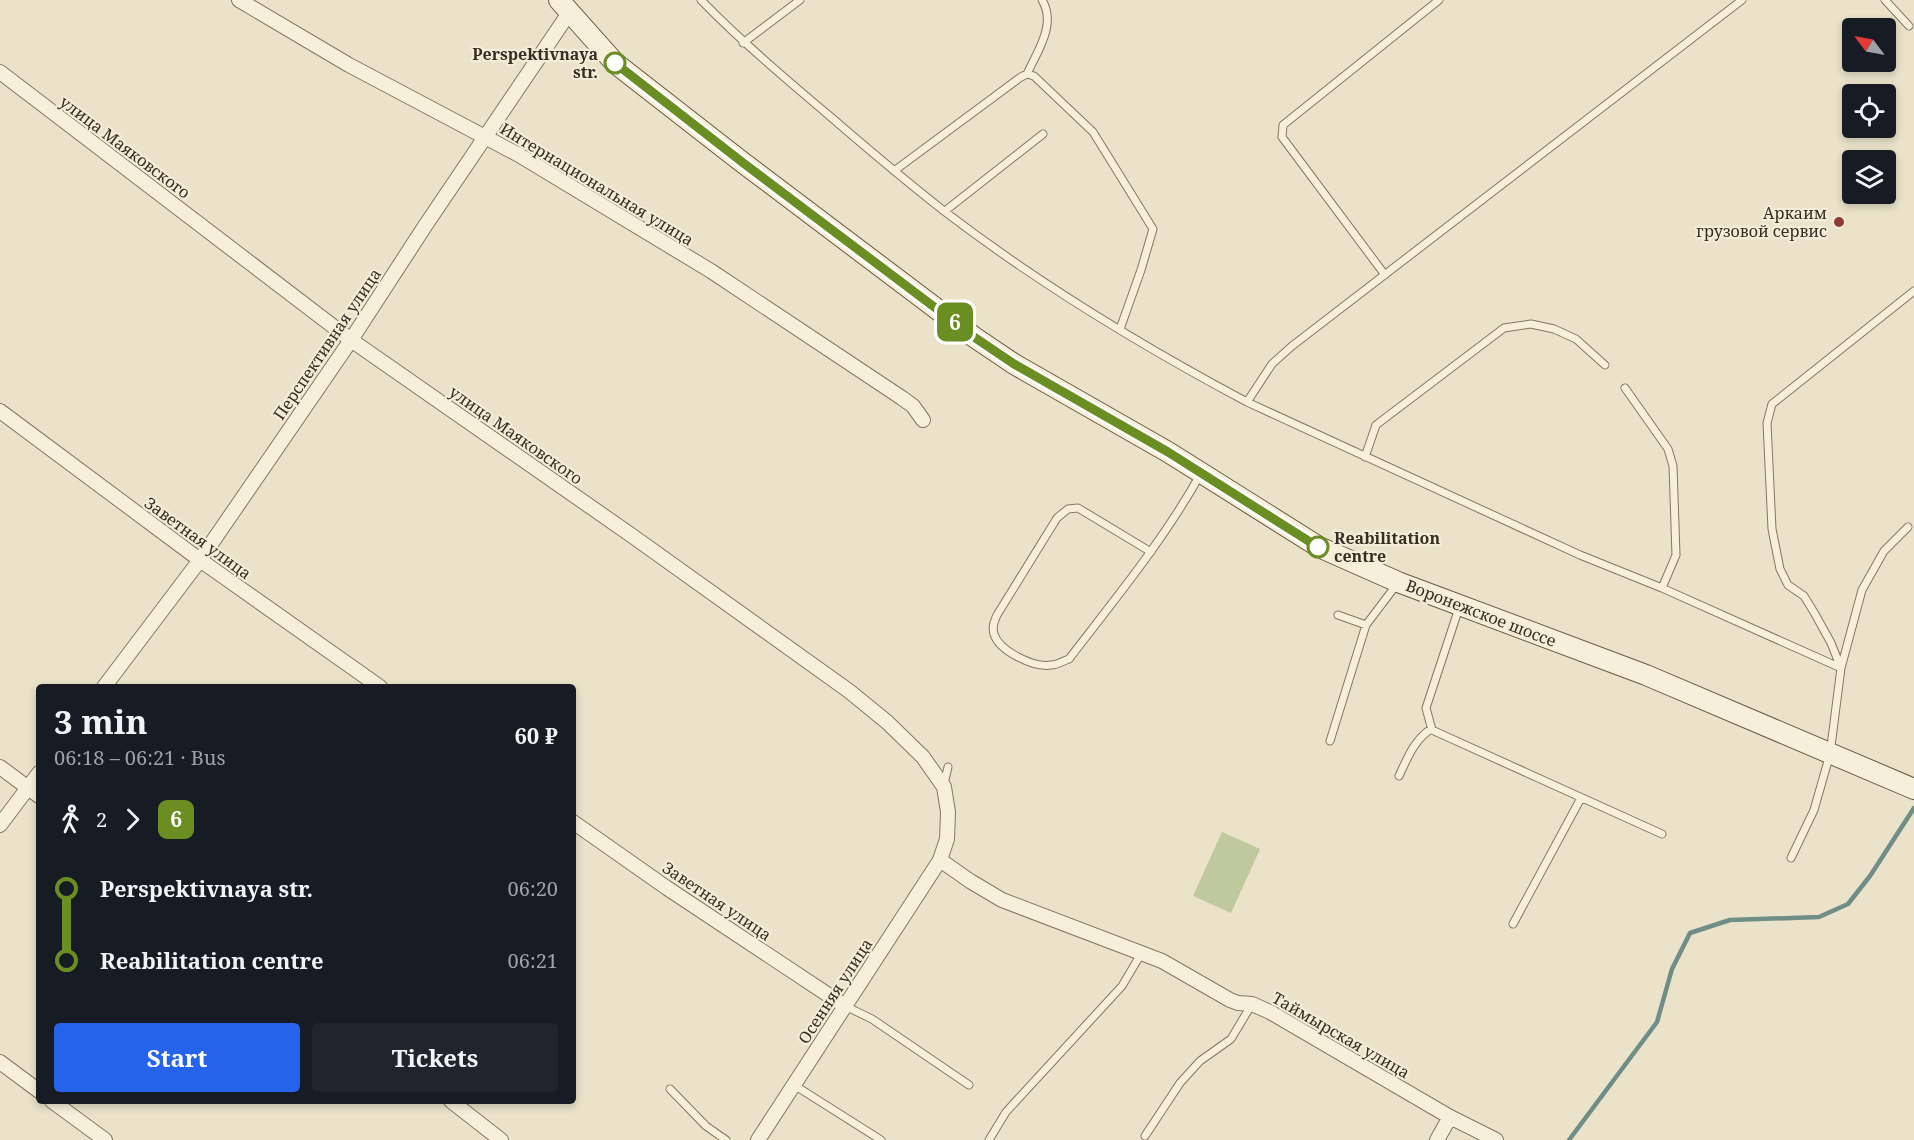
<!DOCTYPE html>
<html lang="en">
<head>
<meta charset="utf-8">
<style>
	:root { --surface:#171b24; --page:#20242c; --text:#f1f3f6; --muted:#9ea1a6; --accent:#2563eb }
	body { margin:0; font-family:"Noto Serif",serif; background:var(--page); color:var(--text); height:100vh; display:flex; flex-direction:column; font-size:22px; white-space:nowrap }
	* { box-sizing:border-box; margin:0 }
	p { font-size:20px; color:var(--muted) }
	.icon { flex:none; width:33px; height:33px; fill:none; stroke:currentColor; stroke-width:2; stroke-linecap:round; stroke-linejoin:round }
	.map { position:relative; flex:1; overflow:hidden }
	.side { position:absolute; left:36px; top:684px; width:540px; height:420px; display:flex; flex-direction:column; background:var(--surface); border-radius:6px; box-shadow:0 3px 9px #0003 }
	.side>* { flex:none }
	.badge { padding:0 12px; border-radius:9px; font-size:21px; line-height:39px }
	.needle { width:39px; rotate:302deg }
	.buttons { position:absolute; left:1842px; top:18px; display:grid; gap:12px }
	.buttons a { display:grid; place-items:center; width:54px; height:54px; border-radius:6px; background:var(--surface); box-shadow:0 3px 9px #0003; font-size:30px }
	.map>.badge { position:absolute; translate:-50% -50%; box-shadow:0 0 0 3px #fff }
	.legs { display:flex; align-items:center; gap:9px; height:66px; padding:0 18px; font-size:20px }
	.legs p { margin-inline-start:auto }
	.overview { display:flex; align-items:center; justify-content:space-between; height:102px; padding:0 18px }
	h1 { font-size:33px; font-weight:700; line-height:45px }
	.primary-button { display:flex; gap:12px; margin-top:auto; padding:12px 18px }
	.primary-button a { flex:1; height:69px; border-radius:6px; background:var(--accent); color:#fff; font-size:24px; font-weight:700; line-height:69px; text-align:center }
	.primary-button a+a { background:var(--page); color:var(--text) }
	ul { padding:0 18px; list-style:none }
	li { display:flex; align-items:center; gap:21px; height:72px; font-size:22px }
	li i { display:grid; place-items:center; width:9px; height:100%; margin:0 8px; background:currentColor }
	li i::after { content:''; width:15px; height:15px; margin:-8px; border:4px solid; border-radius:50%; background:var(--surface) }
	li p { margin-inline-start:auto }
	li:first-child i { background:linear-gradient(#0000 50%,currentColor 0) }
	li:last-child i { background:linear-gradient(currentColor 50%,#0000 0) }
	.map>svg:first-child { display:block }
	.green { fill:#c0c89d }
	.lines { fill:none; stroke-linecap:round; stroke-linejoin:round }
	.stream { stroke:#708d88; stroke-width:4.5 }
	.lane-casing { stroke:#85765f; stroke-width:9 }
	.street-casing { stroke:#85765f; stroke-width:16 }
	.secondary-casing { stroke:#675742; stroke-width:22 }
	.lane { stroke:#f6f0db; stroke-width:7 }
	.street { stroke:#f6f0db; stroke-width:14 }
	.secondary { stroke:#f6f0db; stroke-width:20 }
	.line-1-casing { stroke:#fff; stroke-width:14 }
	.line-1 { stroke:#6b8e23; stroke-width:9 }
	.stop-1-dot { fill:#fff; stroke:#6b8e23; stroke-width:3 }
	.poi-dot { fill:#8e3a35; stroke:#f3ecd8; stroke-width:2 }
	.labels { text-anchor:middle; stroke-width:4.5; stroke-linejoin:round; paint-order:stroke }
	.stop-label { font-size:16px; font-weight:bold; fill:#372d21; stroke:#f3ecd8; text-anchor:end }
	.street-label { font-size:16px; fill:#372d21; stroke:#f3ecd8 }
	.poi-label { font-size:16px; fill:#372d21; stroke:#f3ecd8; text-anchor:end }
</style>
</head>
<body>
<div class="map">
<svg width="1914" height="1140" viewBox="0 0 1914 1140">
	<rect width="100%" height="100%" fill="#eae3c9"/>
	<path class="green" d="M1222,832L1260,849L1231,913L1193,896Z"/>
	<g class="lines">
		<path class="stream" d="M1569,1140L1657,1022L1672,969L1690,933L1730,920L1819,917L1848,904L1870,876L1914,808"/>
		<g class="lane-casing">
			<path id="lane" d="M701,0C742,42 787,80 832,118C869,150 906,181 944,211C1038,283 1142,346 1247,402L1580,555L1662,588L1841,668L1830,754L1814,810L1791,858
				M1885,0L1909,26
				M743,43L800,0
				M1027,74C1037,52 1057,24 1042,0
				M894,171L1021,77L1027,74L1034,76L1093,132L1153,229L1141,270L1120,329
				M945,211L1043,134
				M1385,275L1282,137L1283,125L1439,0
				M1625,388L1668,449L1673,466L1676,555L1662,588
				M1247,402L1272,364L1292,346L1742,0
				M1365,457L1376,425L1504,328L1531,324L1554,329L1576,339L1605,365
				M1908,527L1884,551L1862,590L1841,668L1831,643L1815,614L1804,596L1788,585L1780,569L1772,529L1767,423L1772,404L1914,291
				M1151,552L1078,508L1068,509L1057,518L997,615C994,622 992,627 994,634C999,651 1034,668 1051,665C1057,665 1063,661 1069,659C1115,599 1163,541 1200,475
				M1459,608L1426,708L1432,730L1662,834
				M1338,615L1366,625
				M1330,741L1366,625L1397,584
				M1399,776C1407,759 1414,740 1431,729
				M944,784L948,767
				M1513,924L1581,798
				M845,1006L872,1019L969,1085
				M794,1085L881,1140
				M670,1089L706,1126L726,1140
				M1145,1136L1180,1083L1200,1061L1231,1039L1252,1004
				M989,1140L1006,1112L1122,986L1141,954"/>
		</g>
		<g class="street-casing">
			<path id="street" d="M239,0L349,65L519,155L711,271L902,398L913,406L923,420
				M0,72L351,340L631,535L849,691L887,722L923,757L944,787L948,812L947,839L940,860L758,1140
				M0,411L200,560L380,687
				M104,687L200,560L351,340L425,226L569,13
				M0,767L39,796
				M573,822L667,888L845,1006
				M0,825L39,773
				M940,860L970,881L1002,900L1162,961L1230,1000L1238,1003L1252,1004L1270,1012L1450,1117L1496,1140
				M0,1062L39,1091
				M52,1101L105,1140
				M451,1101L501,1140
				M1437,1140L1450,1117"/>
		</g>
		<g class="secondary-casing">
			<path id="secondary" d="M559,0L615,63L742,162L974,337L1014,364L1168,452L1319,547L1398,582L1646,675L1914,789"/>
		</g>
		<use href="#lane" class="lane"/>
		<use href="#street" class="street"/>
		<use href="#secondary" class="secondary"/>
	</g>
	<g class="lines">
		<g class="line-1-casing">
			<path id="line-1" d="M615,63L742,162L974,337L1014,364L1168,452L1318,547"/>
		</g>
		<use href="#line-1" class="line-1"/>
	</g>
	<g class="stop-1-dot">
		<circle cx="615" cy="63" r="10"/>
		<circle cx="1318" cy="547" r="10"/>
	</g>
	<circle class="poi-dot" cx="1839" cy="222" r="6"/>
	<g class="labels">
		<g class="stop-label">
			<text x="598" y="60">Perspektivnaya<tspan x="598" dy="18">str.</tspan></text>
			<text x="1334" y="544" text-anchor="start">Reabilitation<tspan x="1334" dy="18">centre</tspan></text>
		</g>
		<g class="street-label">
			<text transform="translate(125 147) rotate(37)" y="6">улица Маяковского</text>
			<text transform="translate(597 184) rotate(31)" y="6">Интернациональная улица</text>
			<text transform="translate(327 344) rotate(-56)" y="6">Перспективная улица</text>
			<text transform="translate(516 435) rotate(35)" y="6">улица Маяковского</text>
			<text transform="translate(198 538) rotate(36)" y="6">Заветная улица</text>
			<text transform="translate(1481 613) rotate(21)" y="6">Воронежское шоссе</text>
			<text transform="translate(717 901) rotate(34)" y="6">Заветная улица</text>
			<text transform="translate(835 991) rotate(-57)" y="6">Осенняя улица</text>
			<text transform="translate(1341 1035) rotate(30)" y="6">Таймырская улица</text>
		</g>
		<g class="poi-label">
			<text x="1827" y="219">Аркаим<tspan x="1827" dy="18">грузовой сервис</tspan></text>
		</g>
	</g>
</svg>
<div class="buttons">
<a><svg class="needle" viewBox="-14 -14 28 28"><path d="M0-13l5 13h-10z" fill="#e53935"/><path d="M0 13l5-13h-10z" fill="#9ea1a6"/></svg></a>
<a><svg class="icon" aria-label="locate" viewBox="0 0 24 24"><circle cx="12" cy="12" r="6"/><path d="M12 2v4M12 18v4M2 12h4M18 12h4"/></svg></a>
<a><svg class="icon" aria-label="layers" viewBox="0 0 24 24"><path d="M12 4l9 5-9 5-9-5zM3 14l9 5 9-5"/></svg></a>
</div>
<b class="badge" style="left:955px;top:322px;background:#6b8e23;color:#fff">6</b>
<section class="side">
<div class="overview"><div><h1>3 min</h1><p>06:18 – 06:21 · Bus</p></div><b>60 ₽</b></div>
<div class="legs"><svg class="icon" aria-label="walk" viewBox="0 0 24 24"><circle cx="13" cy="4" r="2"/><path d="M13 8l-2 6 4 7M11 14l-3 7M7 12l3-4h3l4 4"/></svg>2<svg class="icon" aria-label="forward" viewBox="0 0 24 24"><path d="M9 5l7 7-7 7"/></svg><b class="badge" style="background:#6b8e23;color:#fff">6</b></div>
<ul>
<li><i style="color:#6b8e23"></i><b>Perspektivnaya str.</b><p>06:20</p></li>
<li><i style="color:#6b8e23"></i><b>Reabilitation centre</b><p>06:21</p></li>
</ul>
<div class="primary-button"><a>Start</a><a>Tickets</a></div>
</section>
</div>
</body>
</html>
